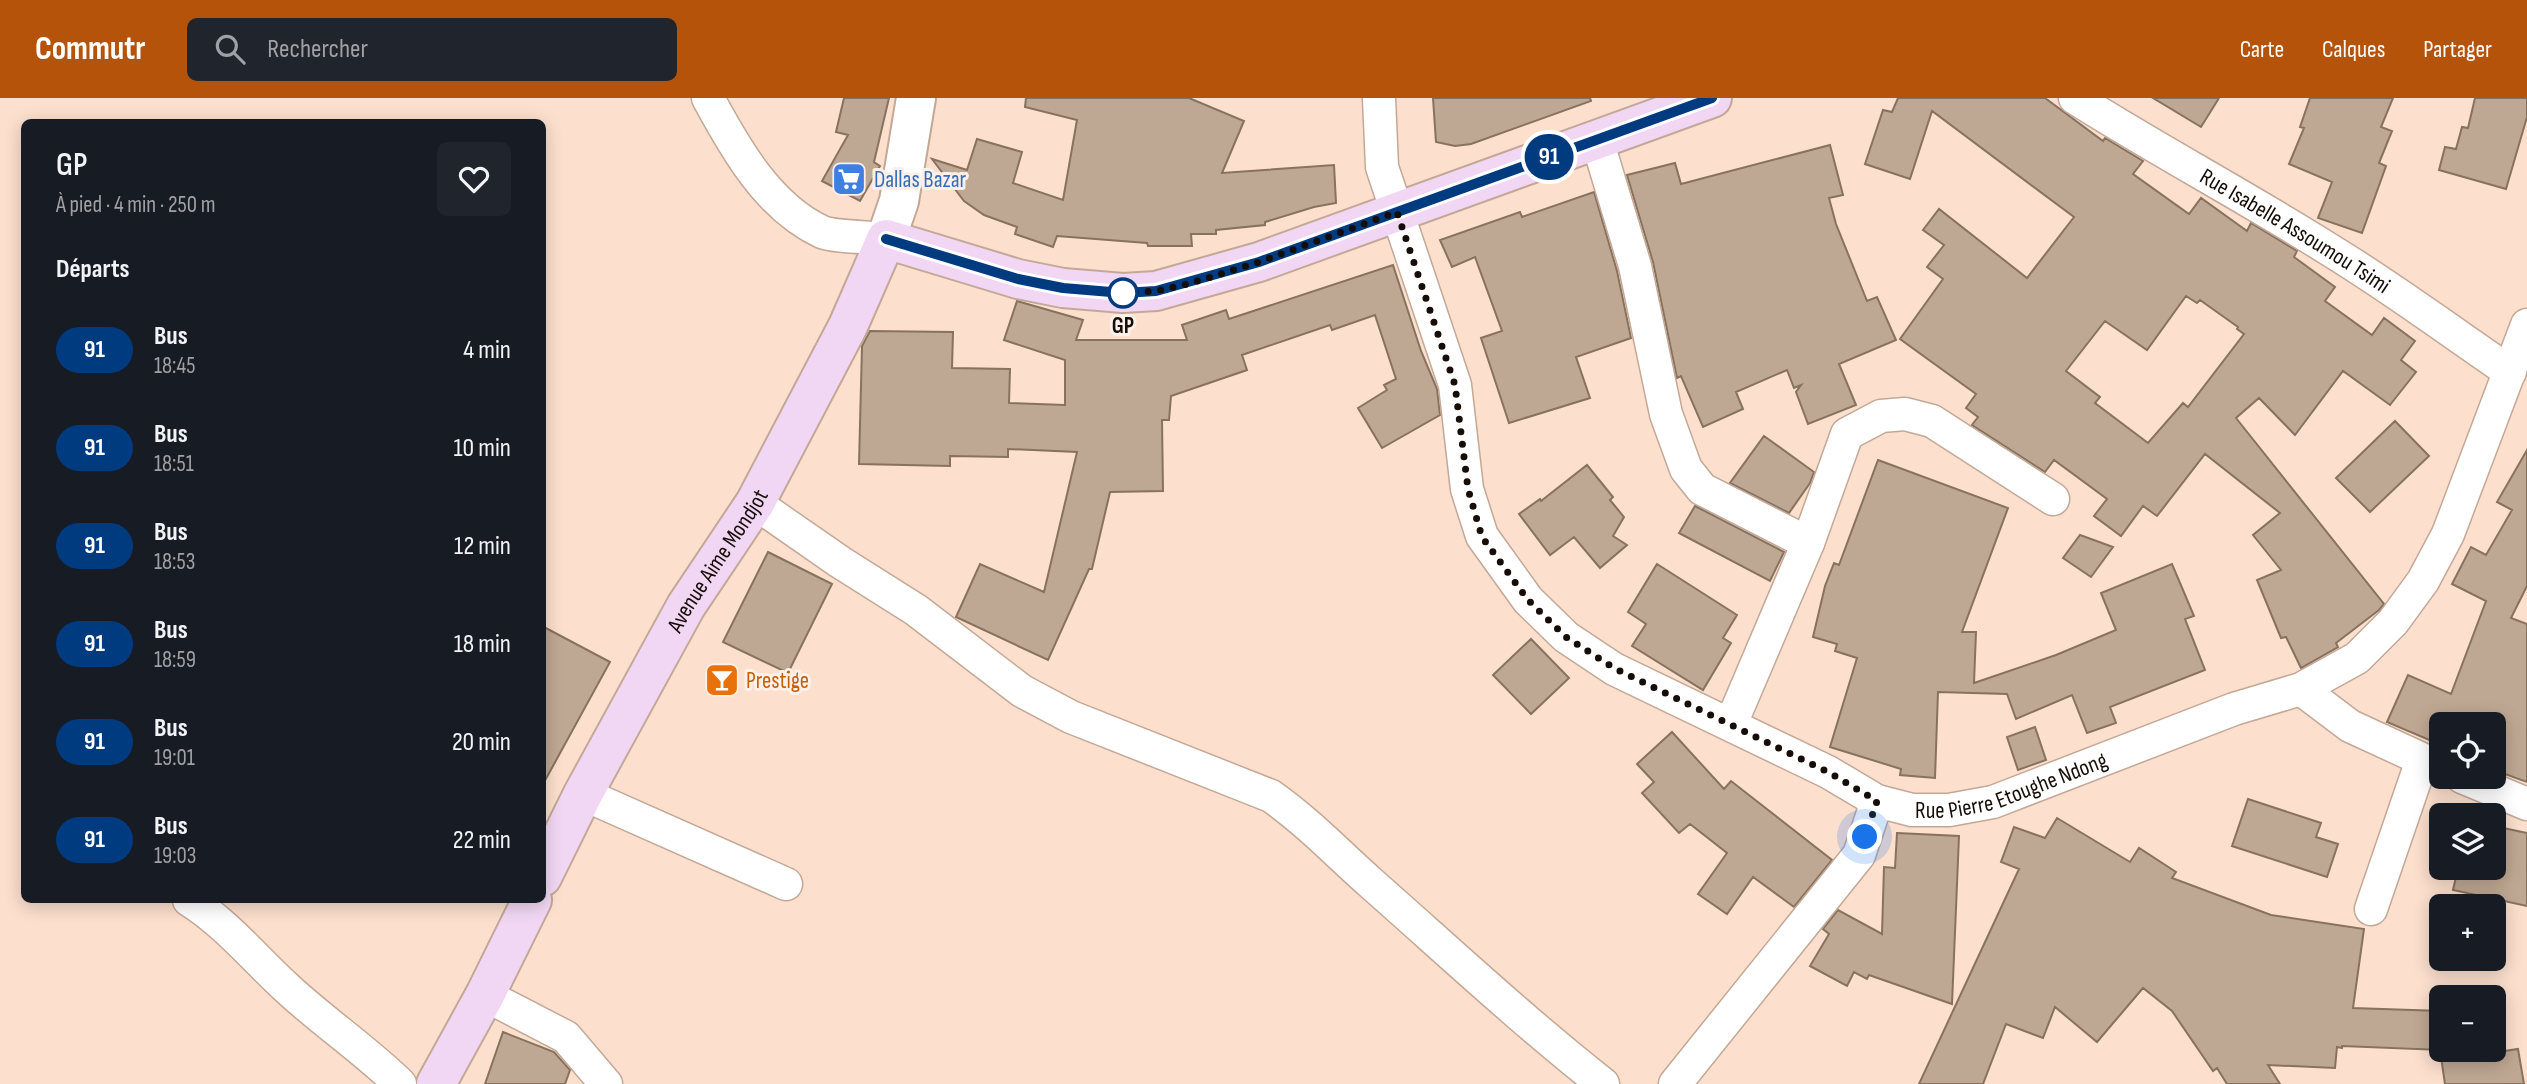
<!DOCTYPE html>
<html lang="fr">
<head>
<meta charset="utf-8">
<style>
	:root { --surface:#171b24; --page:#20242c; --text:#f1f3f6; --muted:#9ea1a6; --accent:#b45309 }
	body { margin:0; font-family:"Sofia Sans Condensed",sans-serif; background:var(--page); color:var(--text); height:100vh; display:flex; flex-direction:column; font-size:26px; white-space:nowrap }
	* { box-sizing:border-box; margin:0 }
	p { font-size:23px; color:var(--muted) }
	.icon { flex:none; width:38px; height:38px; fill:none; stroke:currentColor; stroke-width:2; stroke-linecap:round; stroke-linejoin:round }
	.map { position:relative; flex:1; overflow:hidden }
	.drawer { position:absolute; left:21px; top:21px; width:525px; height:784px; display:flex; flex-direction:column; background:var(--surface); border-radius:10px; box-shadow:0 4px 18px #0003 }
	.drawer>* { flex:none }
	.badge { padding:0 14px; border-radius:23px; font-size:24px; line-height:46px }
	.fabs { position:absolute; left:2429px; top:614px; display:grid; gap:14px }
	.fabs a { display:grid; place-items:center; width:77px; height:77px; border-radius:10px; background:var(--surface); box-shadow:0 4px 18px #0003; font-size:35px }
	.you { position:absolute; width:35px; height:35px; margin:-18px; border:5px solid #fff; border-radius:50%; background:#1a73e8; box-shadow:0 0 0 10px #1a73e833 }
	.map>.badge { position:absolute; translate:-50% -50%; box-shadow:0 0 0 4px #fff }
	h2 { padding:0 35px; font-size:26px; line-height:63px }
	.round { display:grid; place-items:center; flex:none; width:74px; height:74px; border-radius:10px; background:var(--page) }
	.headline { display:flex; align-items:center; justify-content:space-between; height:119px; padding:0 35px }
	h1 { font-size:33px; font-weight:600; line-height:52px }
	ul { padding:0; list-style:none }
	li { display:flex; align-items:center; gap:21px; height:98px; padding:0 35px }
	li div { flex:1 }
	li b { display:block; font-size:26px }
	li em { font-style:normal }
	li .badge { min-width:77px; font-weight:700; text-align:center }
	header { display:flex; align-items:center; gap:42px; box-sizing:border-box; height:98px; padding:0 35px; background:var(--accent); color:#fff }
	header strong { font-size:33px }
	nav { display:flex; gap:38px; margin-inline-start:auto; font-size:24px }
	.search { width:490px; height:63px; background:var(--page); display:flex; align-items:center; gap:18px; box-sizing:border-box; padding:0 24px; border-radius:10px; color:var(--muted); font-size:26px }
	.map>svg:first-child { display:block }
	.building { fill:#bfa893; stroke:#87725e; stroke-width:2; fill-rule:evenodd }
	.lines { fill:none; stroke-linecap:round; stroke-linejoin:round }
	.minor-casing { stroke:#c4a897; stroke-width:35 }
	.tertiary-casing { stroke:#c4a897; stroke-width:42 }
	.secondary-casing { stroke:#c4a897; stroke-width:42 }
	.minor { stroke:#fff; stroke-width:32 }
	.tertiary { stroke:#fff; stroke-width:38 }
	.secondary { stroke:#f1d7f4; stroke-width:38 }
	.line-casing { stroke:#fff; stroke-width:16 }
	.line { stroke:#003b80; stroke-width:10 }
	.walk { stroke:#170d08; stroke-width:7; stroke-dasharray:0 12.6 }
	.stop-dot { fill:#fff; stroke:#003b80; stroke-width:3.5 }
	.labels { text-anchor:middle; stroke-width:6; stroke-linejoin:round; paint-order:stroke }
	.shop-label { font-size:23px; fill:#366cbe; stroke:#fcf0e9; text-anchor:start }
	.street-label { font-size:23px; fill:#170d08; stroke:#fcf0e9 }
	.stop-label { font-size:23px; font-weight:bold; fill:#170d08; stroke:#fcf0e9 }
	.food-label { font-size:23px; fill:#c56008; stroke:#fcf0e9; text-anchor:start }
</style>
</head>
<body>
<header>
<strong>Commutr</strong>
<div class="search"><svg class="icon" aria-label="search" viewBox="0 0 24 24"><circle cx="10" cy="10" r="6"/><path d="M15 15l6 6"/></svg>Rechercher</div>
<nav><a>Carte</a><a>Calques</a><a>Partager</a></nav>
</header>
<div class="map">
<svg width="2527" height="986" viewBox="0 0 2527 986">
	<rect width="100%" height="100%" fill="#fcdfcd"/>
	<path class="building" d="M844,0H889L874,64L880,68L860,103L822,83L848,37L836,34Z
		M1026,0H1189L1244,23L1222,75L1334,67L1336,105L1314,109L1265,124V127L1216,132V136H1191L1192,148H1148L1147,145L1057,138L1053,149L1015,136L1017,129L984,117L964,103L932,61L967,72L977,41L1022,54L1013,85L1063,102L1077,22L1025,9Z
		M1433,0H1590L1591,3L1471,46L1455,48L1436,44Z
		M1898,0H2045L2103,43L2105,40L2143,63L2133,76L2189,116L2201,100L2247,133L2251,125L2297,153L2294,159L2335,189L2325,203L2372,237L2384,220L2415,243L2401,262L2416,274L2390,307L2343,273L2295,337L2259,300L2236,320L2384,506L2379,512L2336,545L2338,549L2301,570L2286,539L2281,540L2257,482L2281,472L2253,437L2280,415L2205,356L2157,418L2143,408L2121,438L2094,418L2107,401L2054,362L2045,374L1972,327L1978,319L1966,310L1976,296L1900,241L1943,181L1927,169L1944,147L1923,132L1939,111L2027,180L2074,119L1932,13L1910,81L1865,66L1883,12L1892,14ZM2186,198L2197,205L2200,202L2238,229L2237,231L2244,236L2188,309L2183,305L2148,345L2095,305L2100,299L2066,273L2105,223L2147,252Z
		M2153,0H2219L2201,29Z
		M2310,0H2393L2381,29L2392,33L2379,65L2386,68L2362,135L2318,120L2332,84L2289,66L2304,30L2300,29Z
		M2475,0H2527V19L2506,91L2439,72L2445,49L2456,51L2462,29L2468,30Z
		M1830,47L1843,97L1829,100L1836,126L1867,203L1877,199L1896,242L1839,266L1856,307L1808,326L1796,294L1801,287L1794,290L1787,272L1736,294L1743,311L1703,329L1681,278L1677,280L1653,164L1627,77L1675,65L1681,86Z
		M1594,94L1617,173L1631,240L1576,259L1590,300L1509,325L1481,240L1502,233L1475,159L1452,169L1440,142L1520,114L1522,119Z
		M1393,167L1421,253L1437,291L1440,317L1382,350L1358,310L1387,292L1384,287L1396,281L1375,217L1332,232L1330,227L1242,257L1247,272L1171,298L1169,322H1162L1163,393L1110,394L1092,471H1089L1048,562L956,519L980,466L1044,494L1077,354L1008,351V359L950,358V368L859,366L862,248L870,233L953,234L952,270L1010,271L1009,305L1065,307V262L1004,242L1017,203L1083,222L1076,242H1187L1182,227L1226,212L1229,221Z
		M2395,323L2429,358L2370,414L2336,380Z
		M1764,338L1814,374L1810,385L1789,415L1730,385Z
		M2527,352V488L2511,520L2527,526V684L2494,672V626H2441V647L2387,624L2408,577L2451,596L2486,503L2452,486L2471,449L2486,457L2512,412L2497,404Z
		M1878,362L2008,410L1962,534H1976L1974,585L2056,557L2116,532L2101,495L2172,466L2194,518L2185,521L2205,572L2110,609L2116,625L2087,635L2072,597L2016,621L2007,596L1938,594L1935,680L1900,677L1901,671L1830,649L1857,560L1835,553L1837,546L1813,539L1825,488L1834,465L1839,467Z
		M1587,367L1613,399L1610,402L1624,419L1613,438L1627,447L1600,470L1574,439L1550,457L1519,416L1540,401L1541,403Z
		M1695,408L1784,454L1770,483L1679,435Z
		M2080,437L2113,449L2091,479L2063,460Z
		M768,454L832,486L788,575L723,544Z
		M1657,466L1737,517L1723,540L1731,545L1703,592L1632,548L1646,526L1628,514Z
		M542,528L610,564L542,688Z
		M1531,541L1569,580L1531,616L1493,577Z
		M2035,629L2046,662L2018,672L2007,639Z
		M1672,634L1724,691L1731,683L1832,762L1794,809L1753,779L1727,816L1698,796L1727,755L1690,726L1679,735L1642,695L1654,684L1637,666Z
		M2248,701L2321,725L2316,739L2338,746L2327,779L2232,748Z
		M2057,720L2130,764L2139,750L2176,774L2172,780L2271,817L2364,831L2353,910L2441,913V952L2342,948V950L2337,949L2335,970L2268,967L2280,986H2227L2217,970L2213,973L2172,913L2143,890L2097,944L2055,909L2043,940L2006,926L1983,986H1919L2019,771L2001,764L2014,729L2045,740Z
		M2494,728L2527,735V808L2453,792L2458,770H2494Z
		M1897,735L1959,738L1952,906L1869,877L1867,881L1854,874L1847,888L1810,868L1829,836L1823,831L1838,812L1882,836L1884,769L1895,770Z
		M503,934L554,954L570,972L565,986H485Z
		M2518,951L2524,986H2445L2440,952H2472L2471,958Z"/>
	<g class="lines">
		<g class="minor-casing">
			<g id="minor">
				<path d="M708,0C735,50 768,109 822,134C834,139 871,139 886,141"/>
				<path id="s1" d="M1379,0L1382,69L1455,287L1467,391L1482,438L1528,502L1566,539L1614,571L1828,674L1877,703L1912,712H1949L1993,704L2234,611L2301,591L2357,560L2393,524L2423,483L2448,436L2527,227"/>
				<path id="s2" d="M2075,0C2159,53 2246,99 2330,152C2392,190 2450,233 2510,274"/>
				<path d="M1597,42L1635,168L1666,316L1686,371L1702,391L1808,445"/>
				<path d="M755,405L840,464L916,512L1022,593L1071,619L1271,698C1308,724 1338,756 1372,786C1448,853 1523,923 1603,986"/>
				<path d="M2301,591L2350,628L2441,670"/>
				<path d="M1731,626L1808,445L1847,336L1881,318L1905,316L1932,323L2053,401"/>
				<path d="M2462,679L2527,706"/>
				<path d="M583,696L786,786"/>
				<path d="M189,802C227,826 255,861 289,892C325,925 365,952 400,986"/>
				<path d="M2371,811L2422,662"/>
				<path d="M485,897L566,939L606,986"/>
				<path d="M1675,986L1859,757L1877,703"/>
			</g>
		</g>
		<g class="tertiary-casing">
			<path id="tertiary" d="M886,141L899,103L916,0"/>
		</g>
		<g class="secondary-casing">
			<g id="secondary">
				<path id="s3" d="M542,779L583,696L686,508L755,405L848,228L886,141L1018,181L1063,190L1123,195L1156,193L1259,164L1712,0"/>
				<path d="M436,986L485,897L532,802"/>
			</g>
		</g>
		<use href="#minor" class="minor"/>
		<use href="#tertiary" class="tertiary"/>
		<use href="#secondary" class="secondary"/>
	</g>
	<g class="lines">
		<g class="line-casing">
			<path id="line" d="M886,141L1018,181L1063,190L1123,195L1156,193L1259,164L1712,0"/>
		</g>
		<use href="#line" class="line"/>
		<path class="walk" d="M1123,195L1156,193L1188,186L1259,164L1397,114L1455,287L1468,391L1482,439L1528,502L1566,539L1614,570L1828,674L1877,703L1865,739"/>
	</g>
	<defs>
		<g id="supermarket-square" transform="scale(1.75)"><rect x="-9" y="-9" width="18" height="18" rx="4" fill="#3f7fe0" stroke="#fcf0e9"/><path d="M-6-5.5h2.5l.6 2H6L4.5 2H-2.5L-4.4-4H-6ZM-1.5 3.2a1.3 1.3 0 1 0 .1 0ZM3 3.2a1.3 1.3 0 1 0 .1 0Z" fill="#fff"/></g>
		<g id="bar-square" transform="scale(1.75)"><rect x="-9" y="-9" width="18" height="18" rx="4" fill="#e8710a" stroke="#fcf0e9"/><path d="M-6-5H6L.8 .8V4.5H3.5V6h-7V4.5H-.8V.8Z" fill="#fff"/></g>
	</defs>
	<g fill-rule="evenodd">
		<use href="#supermarket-square" x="849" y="81"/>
		<use href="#bar-square" x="722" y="582"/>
	</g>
	<circle class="stop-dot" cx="1123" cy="195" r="14"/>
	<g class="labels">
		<g class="shop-label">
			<text x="874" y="89">Dallas Bazar</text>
		</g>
		<g class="street-label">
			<text dy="8" stroke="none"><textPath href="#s2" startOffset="257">Rue Isabelle Assoumou Tsimi</textPath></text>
			<text dy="8" stroke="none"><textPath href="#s3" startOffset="362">Avenue Aime Mondjot</textPath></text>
			<text dy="8" stroke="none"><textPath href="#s1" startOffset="1076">Rue Pierre Etoughe Ndong</textPath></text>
		</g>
		<g class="stop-label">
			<text x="1123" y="235">GP</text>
		</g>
		<g class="food-label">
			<text x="746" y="590">Prestige</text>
		</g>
	</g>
</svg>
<div class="fabs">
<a><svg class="icon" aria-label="locate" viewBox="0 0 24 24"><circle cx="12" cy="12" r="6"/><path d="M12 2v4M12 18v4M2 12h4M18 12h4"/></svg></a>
<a><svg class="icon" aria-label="layers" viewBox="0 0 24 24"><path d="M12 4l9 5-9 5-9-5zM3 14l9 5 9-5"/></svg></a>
<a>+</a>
<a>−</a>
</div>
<div class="you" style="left:1865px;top:739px"></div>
<b class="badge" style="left:1549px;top:59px;background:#003b80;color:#fff">91</b>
<section class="drawer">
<div class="headline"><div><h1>GP</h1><p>À pied · 4 min · 250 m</p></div><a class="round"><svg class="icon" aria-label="heart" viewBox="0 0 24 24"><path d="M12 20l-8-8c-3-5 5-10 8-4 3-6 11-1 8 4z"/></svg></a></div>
<h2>Départs</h2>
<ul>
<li><span class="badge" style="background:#003b80;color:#fff">91</span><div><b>Bus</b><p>18:45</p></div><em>4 min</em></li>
<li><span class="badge" style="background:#003b80;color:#fff">91</span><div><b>Bus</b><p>18:51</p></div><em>10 min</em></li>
<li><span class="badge" style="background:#003b80;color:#fff">91</span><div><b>Bus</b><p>18:53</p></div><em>12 min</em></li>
<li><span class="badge" style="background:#003b80;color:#fff">91</span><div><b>Bus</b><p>18:59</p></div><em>18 min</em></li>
<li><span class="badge" style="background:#003b80;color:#fff">91</span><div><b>Bus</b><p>19:01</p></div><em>20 min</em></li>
<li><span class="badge" style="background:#003b80;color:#fff">91</span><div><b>Bus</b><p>19:03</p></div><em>22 min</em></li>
</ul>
</section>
</div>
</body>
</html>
